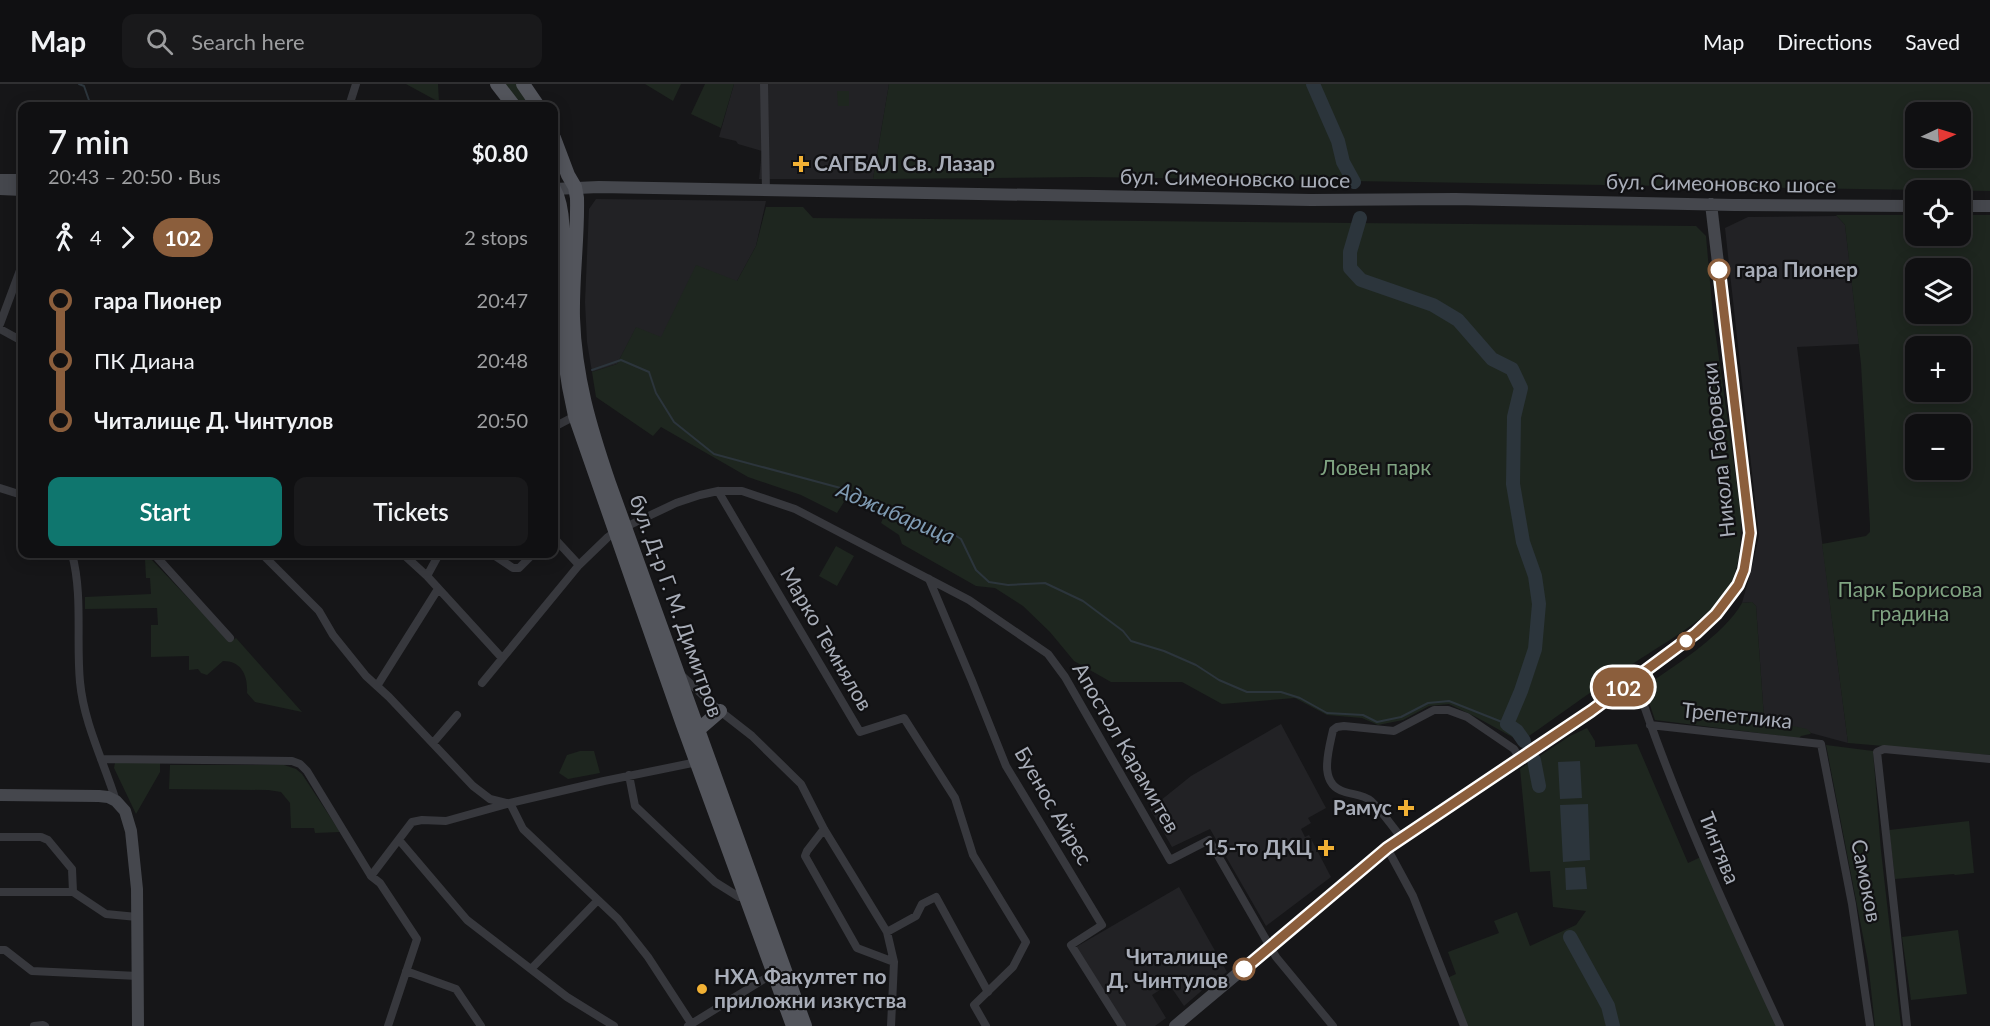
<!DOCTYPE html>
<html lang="en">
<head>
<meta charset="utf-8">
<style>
	:root { --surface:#101012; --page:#19191b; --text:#f1f3f6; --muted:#9c9d9f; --line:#303032; --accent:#0f766e }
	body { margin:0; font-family:Lato,sans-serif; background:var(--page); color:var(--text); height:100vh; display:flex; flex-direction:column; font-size:22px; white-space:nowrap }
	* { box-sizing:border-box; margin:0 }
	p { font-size:20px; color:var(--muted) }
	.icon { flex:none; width:33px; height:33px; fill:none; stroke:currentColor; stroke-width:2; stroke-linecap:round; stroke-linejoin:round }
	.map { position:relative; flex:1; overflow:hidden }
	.drawer { position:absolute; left:18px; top:18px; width:540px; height:456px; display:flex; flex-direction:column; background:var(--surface); border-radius:12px; box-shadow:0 3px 15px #0003,0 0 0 2px var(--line) }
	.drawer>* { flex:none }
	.badge { padding:0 12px; border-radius:20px; font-size:21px; line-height:39px }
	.needle { width:39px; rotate:86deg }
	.tools { position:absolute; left:1905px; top:18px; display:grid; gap:12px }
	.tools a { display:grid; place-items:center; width:66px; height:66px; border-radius:12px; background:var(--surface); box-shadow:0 3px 15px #0003,0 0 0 2px var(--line); font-size:30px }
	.map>.badge { position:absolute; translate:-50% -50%; box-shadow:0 0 0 3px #fff }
	.legs { display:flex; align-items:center; gap:9px; height:66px; padding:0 30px; font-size:20px }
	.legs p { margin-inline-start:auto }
	.overview { display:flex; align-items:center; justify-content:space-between; height:102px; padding:0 30px }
	h1 { font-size:33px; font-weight:600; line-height:45px }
	.primary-button { display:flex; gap:12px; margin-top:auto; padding:12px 30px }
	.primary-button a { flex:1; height:69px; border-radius:12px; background:var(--accent); color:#fff; font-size:24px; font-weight:600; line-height:69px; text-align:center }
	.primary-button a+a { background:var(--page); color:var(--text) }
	ul { padding:0 30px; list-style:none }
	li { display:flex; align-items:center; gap:21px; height:60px; font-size:22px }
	li i { display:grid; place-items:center; width:9px; height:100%; margin:0 8px; background:currentColor }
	li i::after { content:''; width:15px; height:15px; margin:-8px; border:4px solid; border-radius:50%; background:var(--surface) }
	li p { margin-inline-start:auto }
	li:first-child i { background:linear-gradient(#0000 50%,currentColor 0) }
	li:last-child i { background:linear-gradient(currentColor 50%,#0000 0) }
	header { display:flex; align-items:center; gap:36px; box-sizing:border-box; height:84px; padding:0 30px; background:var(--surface); border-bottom:2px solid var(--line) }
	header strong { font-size:28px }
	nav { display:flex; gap:33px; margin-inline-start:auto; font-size:21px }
	.search { width:420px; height:54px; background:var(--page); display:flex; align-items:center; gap:15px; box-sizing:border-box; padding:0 21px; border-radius:12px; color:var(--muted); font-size:22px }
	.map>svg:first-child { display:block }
	.built { fill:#222225 }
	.green { fill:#1e261f; fill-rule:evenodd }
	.water { fill:#2c353c }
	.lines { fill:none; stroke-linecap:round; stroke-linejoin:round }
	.stream { stroke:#2c353c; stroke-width:2 }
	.river { stroke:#2c353c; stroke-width:14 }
	.street { stroke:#37383d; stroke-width:8 }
	.secondary { stroke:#45474d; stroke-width:12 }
	.primary { stroke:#53555c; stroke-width:14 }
	.line-1-casing { stroke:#fff; stroke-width:14 }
	.line-1 { stroke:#8b5e3c; stroke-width:9 }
	.poi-dot { fill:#f2b134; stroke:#111113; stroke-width:2 }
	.stop-1-dot { fill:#fff; stroke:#8b5e3c; stroke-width:3 }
	.labels { text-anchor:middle; stroke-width:4.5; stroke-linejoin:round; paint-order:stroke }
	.poi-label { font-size:21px; font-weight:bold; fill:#a8adb8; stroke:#111113; text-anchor:start }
	.street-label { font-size:21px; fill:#a8adb8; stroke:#111113 }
	.stop-label { font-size:21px; font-weight:bold; fill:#a8adb8; stroke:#111113; text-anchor:start }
	.park-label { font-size:21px; fill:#7fa381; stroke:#111113 }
	.water-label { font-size:22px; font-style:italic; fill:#7f9bb3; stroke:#111113 }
</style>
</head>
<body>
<header>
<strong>Map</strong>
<div class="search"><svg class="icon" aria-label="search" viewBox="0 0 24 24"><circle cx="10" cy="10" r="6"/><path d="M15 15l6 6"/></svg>Search here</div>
<nav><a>Map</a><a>Directions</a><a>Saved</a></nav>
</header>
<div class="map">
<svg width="1990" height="942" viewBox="0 0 1990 942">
	<rect width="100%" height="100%" fill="#161618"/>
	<path class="built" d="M734,0H889L873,95H759L762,67L738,60L736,57L719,53Z
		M596,115L766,117L756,162L737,197L661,254L636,244L617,280L592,288L587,258L585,218L589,125Z
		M1837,132L1845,141L1859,260L1797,263L1848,659L1811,649L1809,647L1768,637L1764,634L1756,522L1752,518L1742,519L1751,487L1759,452L1725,144L1748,133Z
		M1281,640L1326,724L1308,734L1311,739L1301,745L1305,753L1309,751L1331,793L1266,842L1210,745L1172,763L1150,725L1191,692Z
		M1179,803L1227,888L1211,900L1209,897L1205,901L1206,903L1184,922L1169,900L1152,911L1166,934L1155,942H1126L1076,863Z"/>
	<path class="green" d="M406,0H438L439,18Z
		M503,0H517L533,22H520Z
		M645,0H681L673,17Z
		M705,0H734L721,44L691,30Z
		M889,0H1990V107L1087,93L873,95ZM1916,28H1960V74H1916Z
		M837,7H849V22H838Z
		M766,123H803L813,134L1696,142L1706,152L1713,232L1741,430C1741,457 1741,486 1725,510C1710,534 1656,564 1631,581C1595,604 1561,630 1526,654H1514L1476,633L1449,620L1429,622L1403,636L1378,641L1362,634L1327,631L1295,614L1222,620L1182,598H1111L1074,577L1050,548L1023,522L995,504L976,502L902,460L899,451L881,439L884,432L847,413L837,429L801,411L748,393L661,343L653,352L596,313L592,288L617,280L636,243L661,253L696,181L737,197L756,162Z
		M1836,131H1915L1916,152H1960L1961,131H1990V671L1848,659L1822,460L1866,452L1870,448V442L1861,280L1845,141ZM1916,184H1960V230H1916ZM1916,262H1960V308H1916ZM1916,340H1960V386H1916Z
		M836,462L854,472L837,502L819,492Z
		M150,474L230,558L236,554L302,628L255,618L247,609C248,592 242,577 223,577L207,591L201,589L198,585L189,586V572L151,573V541H158L157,524L85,525V513L151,510L150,494H146L145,475Z
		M1752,518L1756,522L1764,634L1768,637L1807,645L1811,649L1810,650L1801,652L1799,654L1655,636L1644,603C1674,582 1724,551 1742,519Z
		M1587,644L1595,657V663L1637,660L1688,779L1703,772L1780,942H1464L1445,895L1456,890L1448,868L1499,849L1494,837L1517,828L1530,862L1576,841L1586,827L1553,823L1550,787L1530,788L1520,685L1570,652Z
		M1826,661L1873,667L1881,767L1901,942H1875L1868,878Z
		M580,667H594L600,689L568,695L559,689L567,671Z
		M160,678V688L136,730L114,684L115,679Z
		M170,681H284L296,685L302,690L340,748L315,749L314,744H291L290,719L281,708L268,706L169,705Z
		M1969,737L1974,789L1955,791L1954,790L1895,795L1889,746Z
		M1958,846L1967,910L1911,916L1902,853Z"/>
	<path class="water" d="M1580,677L1582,714L1560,715L1558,678Z
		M1588,720L1590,776L1563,778L1560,721Z
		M1585,783L1587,805L1566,806L1565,784Z"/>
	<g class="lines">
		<path class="stream" d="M79,0L84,2L91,22
			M129,22C137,17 144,18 152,22
			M592,286L621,276L649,288L656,309L674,338L714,370L848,406L902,436L914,432L934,444L950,448L961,455L976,486L989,498L1008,501L1045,499L1083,517L1123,547L1131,557L1164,567L1196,581L1219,596L1247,608H1281L1300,614L1327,629L1363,631L1377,638L1401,633L1428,619L1449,617L1507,640"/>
		<path class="river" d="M1313,0L1338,57L1343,78L1354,98
			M1360,134L1350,168V184L1361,196L1433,221L1458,236L1492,275L1512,285L1521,304L1514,333L1513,400L1523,458L1535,492L1539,520L1535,565L1521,607L1507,640L1517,647L1524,657
			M1534,676L1539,702
			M1570,853L1608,922L1613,942"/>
		<path class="street" d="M764,0L766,107
			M349,22L356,0
			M0,240L22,181
			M0,245L22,257
			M554,343L575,332
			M0,404L22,411
			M718,407L860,648L904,634L955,714L973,771L1026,858L1013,883L974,921L986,942
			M554,454L579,481
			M72,470C83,511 76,556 80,598C84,640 104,678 116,717
			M154,470L230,554
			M262,470L319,527L333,551L366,592L389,613L473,702L490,715L506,719
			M403,470L427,492L502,574
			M492,470L513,484H519L533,470
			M427,492L439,470
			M929,495L972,597L1006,682L1102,841L1071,861L1122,942
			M680,590L720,627L752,652L801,700L824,745L887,848L894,878L891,942
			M1635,595C1674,714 1727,828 1780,942
			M482,599L579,481L608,453L615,448L676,419L700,411L718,407H742L795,425L969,516L1048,570L1065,593L1170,776L1209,756L1276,873L1333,942
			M377,602L438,505
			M1650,641L1821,660L1852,820L1870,942
			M433,659L457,631
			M101,675L292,677L300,680L307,687L371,792L380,799L417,855L388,942
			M629,691L635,722L715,798L739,813L745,811
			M510,719L523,745L618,835L648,873L691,939
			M824,745L807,767L805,772L857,864L894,878
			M0,753H41L48,756L72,785L73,808
			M1401,753C1391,741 1382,727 1371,717C1363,710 1354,711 1345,708C1317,700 1329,666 1333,646L1337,643L1344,642L1394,647L1434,626H1448L1467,633L1514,665L1519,673
			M399,756L467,836L567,913L614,942
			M1387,764L1413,812L1464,942
			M371,792L412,738L422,736L446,737L510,719L604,697L697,678
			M0,808H73L106,830L137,833
			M887,848L916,832L922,820L936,813L988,908
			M0,866H5L32,887L138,892
			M531,885L598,816
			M406,887L456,905L481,942
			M34,942L43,941L45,942
			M688,942L774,889
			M1907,942L1877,668L1884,665L1990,675"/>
		<path class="secondary" d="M0,96H22
			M0,105L22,106
			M554,105L599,103L818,107L1311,116L1455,115L1734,121L1916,122
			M1960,122H1990
			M0,711L99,712L108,713L116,717L125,727L131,747L137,805L138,942
			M1175,942L1387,764L1591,627L1696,549L1716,530L1738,501L1744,485L1750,449L1711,120"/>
		<path class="primary" d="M497,0L514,22
			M523,0L538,22
			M554,54L568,91L575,103L577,114C578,154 572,194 573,234C575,294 590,343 609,399L805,942
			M554,105C569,132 560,182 560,214C561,254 566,293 575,332L683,641L793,942
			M698,646L720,627"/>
	</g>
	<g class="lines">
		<g class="line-1-casing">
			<path id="line-1" d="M1244,885L1387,764L1591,627L1696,549L1716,530L1738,501L1744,486L1750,449L1719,186"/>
		</g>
		<use href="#line-1" class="line-1"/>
	</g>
	<g class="poi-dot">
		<path d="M798 71h6v6h6v6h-6v6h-6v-6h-6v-6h6z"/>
		<path d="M1403 715h6v6h6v6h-6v6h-6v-6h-6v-6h6z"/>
		<path d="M1323 755h6v6h6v6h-6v6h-6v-6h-6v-6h6z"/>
		<circle cx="702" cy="905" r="6"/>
	</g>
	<g class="stop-1-dot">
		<circle cx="1719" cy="186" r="10"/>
		<circle cx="1686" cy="557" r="8"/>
		<circle cx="1244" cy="885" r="10"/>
	</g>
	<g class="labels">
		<g class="poi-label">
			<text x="814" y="87">САГБАЛ Св. Лазар</text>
			<text x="1392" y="731" text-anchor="end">Рамус</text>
			<text x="1312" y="771" text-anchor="end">15-то ДКЦ</text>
			<text x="714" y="900">НХА Факултет по<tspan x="714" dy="24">приложни изкуства</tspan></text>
		</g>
		<g class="street-label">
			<text transform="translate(1235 95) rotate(1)" y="7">бул. Симеоновско шосе</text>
			<text transform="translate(1721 100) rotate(1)" y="7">бул. Симеоновско шосе</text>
			<text transform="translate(1719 366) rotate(-96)" y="7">Никола Габровски</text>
			<text transform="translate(676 522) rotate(70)" y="7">бул. Д-р Г. М. Димитров</text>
			<text transform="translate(826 555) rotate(60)" y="7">Марко Темнялов</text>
			<text transform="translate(1737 632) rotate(6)" y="7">Трепетлика</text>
			<text transform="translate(1126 664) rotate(60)" y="7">Апостол Карамитев</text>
			<text transform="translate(1053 722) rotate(60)" y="7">Буенос Айрес</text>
			<text transform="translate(1719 764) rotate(68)" y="7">Тинтява</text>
			<text transform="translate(1866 797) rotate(79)" y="7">Самоков</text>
		</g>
		<g class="stop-label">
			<text x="1736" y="193">гара Пионер</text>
			<text x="1228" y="880" text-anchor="end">Читалище<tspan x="1228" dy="24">Д. Чинтулов</tspan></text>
		</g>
		<g class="park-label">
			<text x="1376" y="391">Ловен парк</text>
			<text x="1910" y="513">Парк Борисова<tspan x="1910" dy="24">градина</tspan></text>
		</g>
		<g class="water-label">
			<text transform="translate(896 429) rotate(23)" y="8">Аджибарица</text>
		</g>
	</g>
</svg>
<div class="tools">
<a><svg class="needle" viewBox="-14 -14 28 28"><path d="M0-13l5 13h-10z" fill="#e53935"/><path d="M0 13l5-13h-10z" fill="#9c9d9f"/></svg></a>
<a><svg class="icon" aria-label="locate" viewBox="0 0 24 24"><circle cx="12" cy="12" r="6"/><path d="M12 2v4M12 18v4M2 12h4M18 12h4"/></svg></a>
<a><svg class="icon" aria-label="layers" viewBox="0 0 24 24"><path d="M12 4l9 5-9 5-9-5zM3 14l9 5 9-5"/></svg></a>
<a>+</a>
<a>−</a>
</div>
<b class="badge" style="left:1623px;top:603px;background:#8b5e3c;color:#fff">102</b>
<section class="drawer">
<div class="overview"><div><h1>7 min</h1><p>20:43 – 20:50 · Bus</p></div><b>$0.80</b></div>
<div class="legs"><svg class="icon" aria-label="walk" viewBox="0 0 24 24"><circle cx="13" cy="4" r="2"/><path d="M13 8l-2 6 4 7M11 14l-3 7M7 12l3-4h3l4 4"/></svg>4<svg class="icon" aria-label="forward" viewBox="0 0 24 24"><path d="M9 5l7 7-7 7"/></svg><b class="badge" style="background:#8b5e3c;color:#fff">102</b><p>2 stops</p></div>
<ul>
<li><i style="color:#8b5e3c"></i><b>гара Пионер</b><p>20:47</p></li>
<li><i style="color:#8b5e3c"></i><span>ПК Диана</span><p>20:48</p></li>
<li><i style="color:#8b5e3c"></i><b>Читалище Д. Чинтулов</b><p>20:50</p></li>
</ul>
<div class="primary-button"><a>Start</a><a>Tickets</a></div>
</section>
</div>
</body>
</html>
